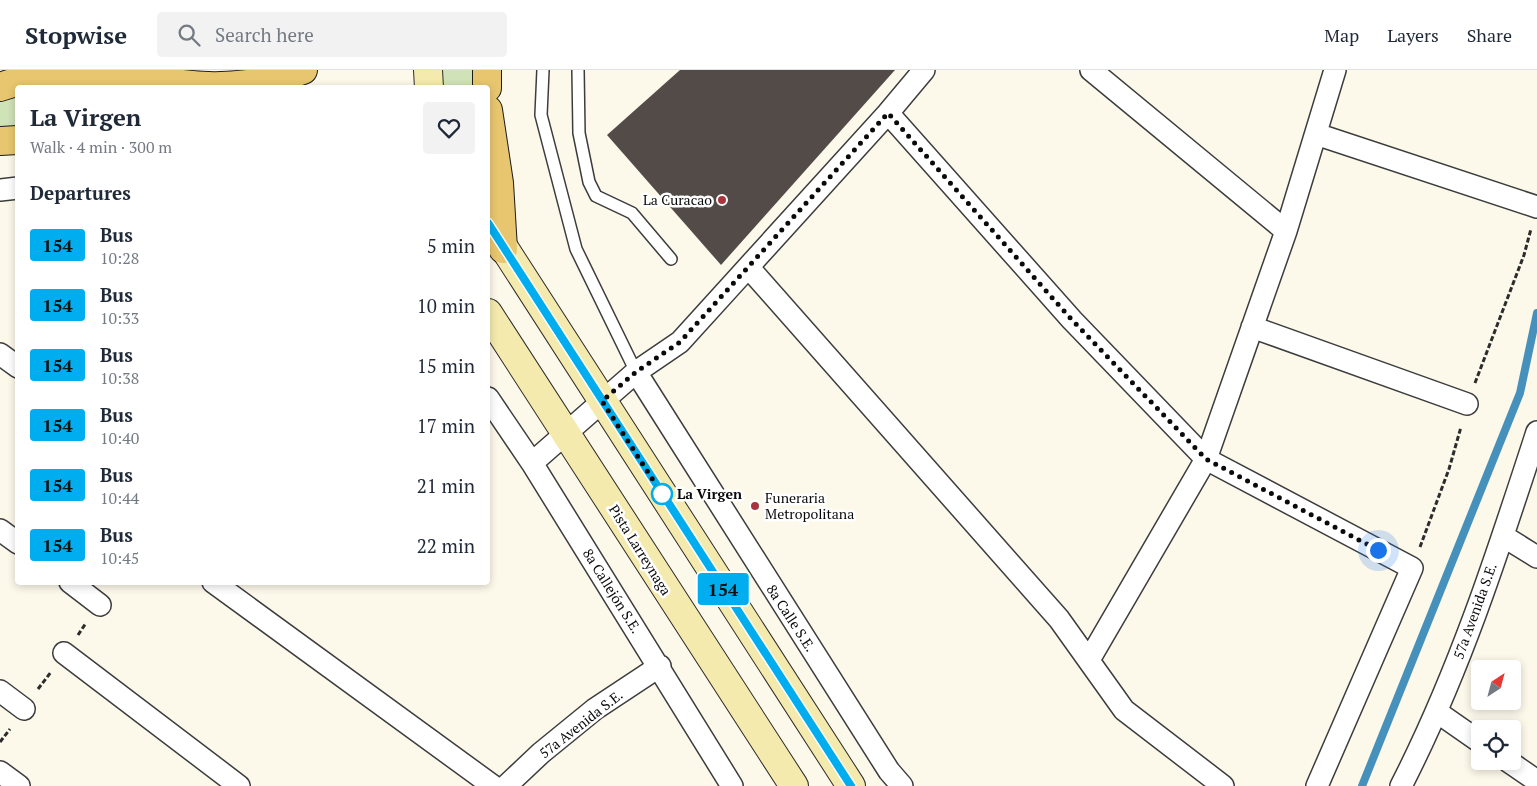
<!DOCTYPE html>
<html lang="en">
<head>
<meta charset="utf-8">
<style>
	:root { --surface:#fff; --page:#f2f2f3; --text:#1f2937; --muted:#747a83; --line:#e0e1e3 }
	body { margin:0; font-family:"PT Serif",serif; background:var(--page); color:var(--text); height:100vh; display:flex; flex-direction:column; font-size:19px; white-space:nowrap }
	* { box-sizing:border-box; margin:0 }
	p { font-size:16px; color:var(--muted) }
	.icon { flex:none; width:28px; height:28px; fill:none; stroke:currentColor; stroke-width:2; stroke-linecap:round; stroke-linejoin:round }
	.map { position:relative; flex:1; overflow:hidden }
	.drawer { position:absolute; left:15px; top:15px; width:475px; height:500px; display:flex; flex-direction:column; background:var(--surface); border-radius:5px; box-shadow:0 2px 8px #0003 }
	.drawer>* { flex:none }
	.badge { padding:0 10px; border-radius:4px; font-size:18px; line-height:32px }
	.needle { width:32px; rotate:36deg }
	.tools { position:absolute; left:1471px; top:590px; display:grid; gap:10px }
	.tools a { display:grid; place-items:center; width:50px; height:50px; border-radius:5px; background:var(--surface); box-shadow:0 2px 8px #0003; font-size:25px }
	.you { position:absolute; width:25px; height:25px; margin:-12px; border:4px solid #fff; border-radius:50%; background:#1a73e8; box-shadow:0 0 0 8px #1a73e833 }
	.map>.badge { position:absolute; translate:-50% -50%; box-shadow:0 0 0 2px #fff }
	h2 { padding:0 15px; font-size:19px; line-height:45px }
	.round { display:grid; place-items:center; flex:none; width:52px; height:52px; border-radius:5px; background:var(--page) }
	.headline { display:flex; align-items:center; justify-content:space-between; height:85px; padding:0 15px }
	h1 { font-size:24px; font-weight:700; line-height:38px }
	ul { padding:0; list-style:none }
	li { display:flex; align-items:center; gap:15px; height:60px; padding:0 15px }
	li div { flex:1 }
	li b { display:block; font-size:19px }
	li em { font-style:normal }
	li .badge { min-width:55px; font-weight:700; text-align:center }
	header { display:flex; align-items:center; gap:30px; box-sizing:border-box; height:70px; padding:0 25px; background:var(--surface); border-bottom:1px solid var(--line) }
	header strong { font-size:24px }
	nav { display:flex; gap:28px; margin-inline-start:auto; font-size:18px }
	.search { width:350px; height:45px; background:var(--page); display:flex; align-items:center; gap:12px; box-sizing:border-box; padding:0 18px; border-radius:5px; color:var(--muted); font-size:19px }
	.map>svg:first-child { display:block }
	.green { fill:#d0e2b8 }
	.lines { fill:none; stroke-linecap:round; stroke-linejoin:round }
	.stream { stroke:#4591bc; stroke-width:8 }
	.building { fill:#524b48 }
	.lane-casing { stroke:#3d3d3d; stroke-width:14 }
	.street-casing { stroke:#3d3d3d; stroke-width:24 }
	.secondary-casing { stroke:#2c2c2c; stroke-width:30 }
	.primary-casing { stroke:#1b1b1b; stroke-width:30 }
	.path { stroke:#2c2c2c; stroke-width:3; stroke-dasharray:5 2.5; stroke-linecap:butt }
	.lane { stroke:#fff; stroke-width:11 }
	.street { stroke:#fff; stroke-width:21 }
	.secondary { stroke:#f5eaad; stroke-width:28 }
	.primary { stroke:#e8c66f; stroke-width:28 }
	.line-casing { stroke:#fff; stroke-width:11 }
	.line { stroke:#00adee; stroke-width:8 }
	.walk { stroke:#0a0a0a; stroke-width:5; stroke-dasharray:0 9 }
	.poi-dot { fill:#a9343e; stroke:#fff; stroke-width:2 }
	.stop-dot { fill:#fff; stroke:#00adee; stroke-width:2.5 }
	.labels { text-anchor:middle; stroke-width:5; stroke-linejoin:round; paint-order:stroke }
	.poi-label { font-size:14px; fill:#0a0a0a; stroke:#fff; text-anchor:end }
	.stop-label { font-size:14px; font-weight:bold; fill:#0a0a0a; stroke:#fff; text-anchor:start }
	.street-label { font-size:14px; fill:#0a0a0a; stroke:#fff }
</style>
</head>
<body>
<header>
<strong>Stopwise</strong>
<div class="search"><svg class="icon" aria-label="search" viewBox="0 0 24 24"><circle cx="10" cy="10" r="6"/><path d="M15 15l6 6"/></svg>Search here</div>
<nav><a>Map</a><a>Layers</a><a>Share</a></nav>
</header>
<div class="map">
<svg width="1537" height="716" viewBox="0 0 1537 716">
	<rect width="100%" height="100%" fill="#fcf8ea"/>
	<path class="green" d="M428,0H487V17H429Z
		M0,17L18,18L17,70L0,71Z"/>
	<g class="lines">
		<path class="stream" d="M1362,716L1520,323L1537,243"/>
	</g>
	<path class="building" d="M680,0H895L721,195L607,65Z"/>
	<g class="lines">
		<g class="lane-casing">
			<path id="lane" d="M543,0L541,45L576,179L636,302
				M578,0L579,63L589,112L596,126L632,143L671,189"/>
		</g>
		<g class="street-casing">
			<path id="street" d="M1091,0L1286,161
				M888,43L1072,250L1206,389L1412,498L1317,716
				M1316,64L1537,137
				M0,120L18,118
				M749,198L1059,549L1124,640L1223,716
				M1252,257L1467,334
				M0,284L18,297
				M636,302L889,701L902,716
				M488,328L532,393L732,716
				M532,393L636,302L680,272L888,43L924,0
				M0,460L18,473
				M1503,466L1537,487
				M70,512L100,535
				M213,512L493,716
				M64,583L239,716
				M1089,590L1206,389L1286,161L1335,0
				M0,621L24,639
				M1437,642L1480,672
				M1508,691L1537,711
				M0,702L19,716
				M506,716L541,683L595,639L660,596
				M1401,716C1459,603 1498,482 1537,362"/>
		</g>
		<g class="secondary-casing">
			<path id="secondary" d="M428,0L429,18
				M488,153L851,716
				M488,243L794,716"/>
		</g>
		<g class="primary-casing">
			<path id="primary" d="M125,0C183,21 245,22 303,0
				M487,0V18
				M0,17C47,0 95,4 144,10
				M488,40L499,113L503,179
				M0,71L18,70"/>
		</g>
		<path class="path" d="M1475,313L1524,185L1531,159
			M1420,477L1449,399L1461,357
			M78,565L86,553
			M38,619L51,602
			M0,672L10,659"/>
		<use href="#lane" class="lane"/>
		<use href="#street" class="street"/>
		<use href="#secondary" class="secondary"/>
		<use href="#primary" class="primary"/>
	</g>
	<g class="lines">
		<g class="line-casing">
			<path id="line" d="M488,153L851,716"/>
		</g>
		<use href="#line" class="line"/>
		<path class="walk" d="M662,424L602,331L636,302L680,272L888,43L1072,250L1206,389L1378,480"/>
	</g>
	<g class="poi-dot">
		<circle cx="722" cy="130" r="5"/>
		<circle cx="755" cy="436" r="5"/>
	</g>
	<circle class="stop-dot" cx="662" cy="424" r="10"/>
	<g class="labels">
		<g class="poi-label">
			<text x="712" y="135">La Curacao</text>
			<text x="765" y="433" text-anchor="start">Funeraria<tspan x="765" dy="16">Metropolitana</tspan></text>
		</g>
		<g class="stop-label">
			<text x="677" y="429">La Virgen</text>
		</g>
		<g class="street-label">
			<text transform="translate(640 480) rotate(58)" y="5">Pista Larreynaga</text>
			<text transform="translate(612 521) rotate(58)" y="5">8a Callejón S.E.</text>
			<text transform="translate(1475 541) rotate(-70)" y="5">57a Avenida S.E.</text>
			<text transform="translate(791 548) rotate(57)" y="5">8a Calle S.E.</text>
			<text transform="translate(581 654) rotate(-38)" y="5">57a Avenida S.E.</text>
		</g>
	</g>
</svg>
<div class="tools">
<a><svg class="needle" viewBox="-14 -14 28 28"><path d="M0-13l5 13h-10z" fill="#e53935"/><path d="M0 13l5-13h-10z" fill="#747a83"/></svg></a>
<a><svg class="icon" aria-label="locate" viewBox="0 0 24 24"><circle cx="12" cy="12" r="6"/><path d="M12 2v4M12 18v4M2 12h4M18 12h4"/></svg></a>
</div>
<div class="you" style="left:1378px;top:480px"></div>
<b class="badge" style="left:723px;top:519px;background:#00adee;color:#111">154</b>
<section class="drawer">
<div class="headline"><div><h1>La Virgen</h1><p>Walk · 4 min · 300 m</p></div><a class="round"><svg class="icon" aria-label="heart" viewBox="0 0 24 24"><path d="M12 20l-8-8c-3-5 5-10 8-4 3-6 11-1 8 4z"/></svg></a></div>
<h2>Departures</h2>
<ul>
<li><span class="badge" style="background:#00adee;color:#111">154</span><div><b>Bus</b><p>10:28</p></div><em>5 min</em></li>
<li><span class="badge" style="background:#00adee;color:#111">154</span><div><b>Bus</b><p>10:33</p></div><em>10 min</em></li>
<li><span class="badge" style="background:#00adee;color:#111">154</span><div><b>Bus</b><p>10:38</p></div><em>15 min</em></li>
<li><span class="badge" style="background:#00adee;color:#111">154</span><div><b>Bus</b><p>10:40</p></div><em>17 min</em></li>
<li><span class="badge" style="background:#00adee;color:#111">154</span><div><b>Bus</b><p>10:44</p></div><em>21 min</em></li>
<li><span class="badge" style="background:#00adee;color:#111">154</span><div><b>Bus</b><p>10:45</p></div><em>22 min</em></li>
</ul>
</section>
</div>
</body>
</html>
